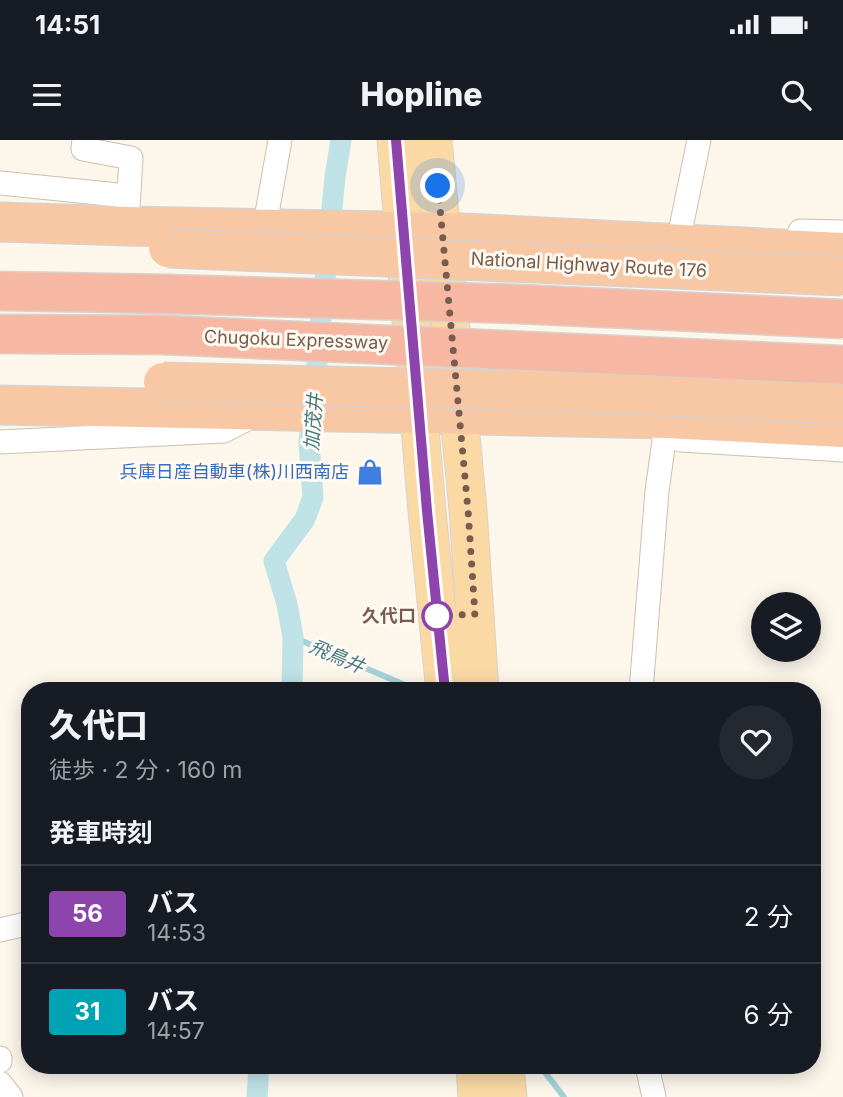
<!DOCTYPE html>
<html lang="ja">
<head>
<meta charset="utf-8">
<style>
	:root { --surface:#171b24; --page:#242831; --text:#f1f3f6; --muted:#9ea1a6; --line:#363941 }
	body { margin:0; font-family:Inter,"Noto Sans JP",sans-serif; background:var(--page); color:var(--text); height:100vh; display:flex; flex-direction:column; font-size:26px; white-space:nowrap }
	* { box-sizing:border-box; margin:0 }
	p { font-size:23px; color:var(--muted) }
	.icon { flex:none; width:38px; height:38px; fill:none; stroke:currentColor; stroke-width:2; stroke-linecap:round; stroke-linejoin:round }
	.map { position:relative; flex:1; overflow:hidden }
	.side { position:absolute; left:21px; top:542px; width:800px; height:392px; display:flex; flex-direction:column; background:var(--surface); border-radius:28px; box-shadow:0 4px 18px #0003 }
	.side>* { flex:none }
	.badge { padding:0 14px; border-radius:5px; font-size:24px; line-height:46px }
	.tools { position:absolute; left:751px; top:452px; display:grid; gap:14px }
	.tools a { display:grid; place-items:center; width:70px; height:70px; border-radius:50%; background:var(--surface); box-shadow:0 4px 18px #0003; font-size:35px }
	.you { position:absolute; width:35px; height:35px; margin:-18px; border:5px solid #fff; border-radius:50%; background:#1a73e8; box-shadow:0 0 0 10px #1a73e833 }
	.map>.badge { position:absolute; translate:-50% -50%; box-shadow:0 0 0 4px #fff }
	h2 { padding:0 28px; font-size:26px; line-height:63px }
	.round { display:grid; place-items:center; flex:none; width:74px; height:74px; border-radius:37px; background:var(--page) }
	.summary { display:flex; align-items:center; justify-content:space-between; height:119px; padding:0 28px }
	h1 { font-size:33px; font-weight:800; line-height:52px }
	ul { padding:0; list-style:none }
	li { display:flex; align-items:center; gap:21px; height:98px; padding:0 28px; border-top:2px solid var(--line) }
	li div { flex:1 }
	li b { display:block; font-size:26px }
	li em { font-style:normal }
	li .badge { min-width:77px; font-weight:700; text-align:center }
	.status { display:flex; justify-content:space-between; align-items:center; height:49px; padding:0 35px; background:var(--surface); direction:ltr }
	.status svg { height:19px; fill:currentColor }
	header { display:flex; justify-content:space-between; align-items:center; height:91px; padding:0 28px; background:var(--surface); font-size:32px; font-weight:800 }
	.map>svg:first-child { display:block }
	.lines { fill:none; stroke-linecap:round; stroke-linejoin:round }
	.stream { stroke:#a5d2d9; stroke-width:6 }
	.canal { stroke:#bfe2e7; stroke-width:21 }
	.minor-casing { stroke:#d0beb0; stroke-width:25 }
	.primary-casing { stroke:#d9d1cd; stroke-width:39 }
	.trunk-casing { stroke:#d9d1cd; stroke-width:41 }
	.motorway-casing { stroke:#d9d1cd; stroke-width:41 }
	.minor { stroke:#fff; stroke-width:23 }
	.primary { stroke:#fad9a5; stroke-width:37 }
	.trunk { stroke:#f8c8a4; stroke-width:38 }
	.motorway { stroke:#f6b8a3; stroke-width:38 }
	.trunk-bridge-casing { stroke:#d9d1cd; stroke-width:41; stroke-linecap:butt }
	.motorway-bridge-casing { stroke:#d9d1cd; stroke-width:41; stroke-linecap:butt }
	.trunk-bridge { stroke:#f8c8a4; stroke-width:38 }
	.motorway-bridge { stroke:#f6b8a3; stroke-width:38 }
	.line-casing { stroke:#fff; stroke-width:16 }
	.line { stroke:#8e44ad; stroke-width:10 }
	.walk { stroke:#795c4d; stroke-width:7; stroke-dasharray:0 12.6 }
	.stop-dot { fill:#fff; stroke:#8e44ad; stroke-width:3.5 }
	.labels { text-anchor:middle; stroke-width:6; stroke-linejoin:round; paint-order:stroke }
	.street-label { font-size:18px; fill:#795c4d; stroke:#fffaf2 }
	.shop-label { font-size:18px; fill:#366cbe; stroke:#fffaf2; text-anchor:end }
	.stop-label { font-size:18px; font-weight:bold; fill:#795c4d; stroke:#fffaf2; text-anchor:end }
	.water-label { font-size:19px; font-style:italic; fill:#437b84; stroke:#fffaf2 }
</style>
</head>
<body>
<div class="status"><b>14:51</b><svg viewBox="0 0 49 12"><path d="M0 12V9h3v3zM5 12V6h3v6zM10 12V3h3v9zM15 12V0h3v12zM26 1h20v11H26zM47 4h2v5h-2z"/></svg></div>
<header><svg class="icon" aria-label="menu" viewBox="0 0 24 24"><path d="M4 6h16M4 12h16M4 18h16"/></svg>Hopline<svg class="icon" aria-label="search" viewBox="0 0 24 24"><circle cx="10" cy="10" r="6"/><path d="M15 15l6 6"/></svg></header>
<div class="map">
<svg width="843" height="957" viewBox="0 0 843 957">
	<rect width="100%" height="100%" fill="#fdf6eb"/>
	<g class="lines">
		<path class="stream" d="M293,497L419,551
			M540,926L564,957"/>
		<path class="canal" d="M292,551L293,497L287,464L274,421L305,379L313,357L309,303L335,37L341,0
			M257,957L259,926"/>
		<g class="minor-casing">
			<path id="minor" d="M84,0L83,9L131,18L128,69
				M0,43L128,56
				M264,90L280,0
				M800,91L843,92
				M689,100L678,102L699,0
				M667,279L681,300L843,310
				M0,302L224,291L253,276
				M641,551L657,351L667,279
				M0,790L30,783
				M0,918V921
				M647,926L654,957
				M0,943L11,957"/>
		</g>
		<g class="primary-casing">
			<path id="primary" d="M396,0L427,371L445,551
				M433,0L468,370L480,551
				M475,926L477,957
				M505,926L508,957"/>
		</g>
		<g class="trunk-casing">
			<path id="trunk" d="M0,82L127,86L443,92L843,112
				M0,265L667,279L843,288"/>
		</g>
		<g class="motorway-casing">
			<path id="motorway" d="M0,151L167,154
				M0,194L165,195"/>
		</g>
		<use href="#minor" class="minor"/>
		<use href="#primary" class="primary"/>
		<use href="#trunk" class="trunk"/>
		<use href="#motorway" class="motorway"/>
		<g class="trunk-bridge-casing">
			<path id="trunk-bridge" d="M168,108L843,136
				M163,242L546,251L843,264"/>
		</g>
		<g class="motorway-bridge-casing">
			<path id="motorway-bridge" d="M167,154L518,164L843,179
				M165,195L843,225"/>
		</g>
		<use href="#trunk-bridge" class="trunk-bridge"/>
		<use href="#motorway-bridge" class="motorway-bridge"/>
	</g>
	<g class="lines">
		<g class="line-casing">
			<path id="line" d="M396,0L427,371L445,551"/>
		</g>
		<use href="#line" class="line"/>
		<path class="walk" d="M437,476L475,474L468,370L438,46"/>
	</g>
	<defs>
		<g id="shop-bare" transform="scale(2.1)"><path d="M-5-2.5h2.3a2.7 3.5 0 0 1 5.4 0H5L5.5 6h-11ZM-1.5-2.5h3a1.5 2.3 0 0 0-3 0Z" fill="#3f7fe0" stroke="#fffaf2" stroke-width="2.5" paint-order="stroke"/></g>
	</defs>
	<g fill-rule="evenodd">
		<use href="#shop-bare" x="370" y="332"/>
	</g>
	<circle class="stop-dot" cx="437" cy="476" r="14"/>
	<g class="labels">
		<g class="street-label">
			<text transform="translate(589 125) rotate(3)" y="6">National Highway Route 176</text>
			<text transform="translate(296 200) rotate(2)" y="6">Chugoku Expressway</text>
		</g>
		<g class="shop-label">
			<text x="349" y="338">兵庫日産自動車(株)川西南店</text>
		</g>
		<g class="stop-label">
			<text x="416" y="482">久代口</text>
		</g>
		<g class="water-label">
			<text transform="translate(313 282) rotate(-86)" y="7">加茂井</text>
			<text transform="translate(337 516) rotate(23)" y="7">飛鳥井</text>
		</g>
	</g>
</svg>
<div class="tools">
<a><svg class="icon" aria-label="layers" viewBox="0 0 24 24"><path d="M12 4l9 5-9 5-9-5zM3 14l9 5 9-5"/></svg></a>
</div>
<div class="you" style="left:438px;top:46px"></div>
<section class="side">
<div class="summary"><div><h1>久代口</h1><p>徒歩 · 2 分 · 160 m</p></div><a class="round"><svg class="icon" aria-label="heart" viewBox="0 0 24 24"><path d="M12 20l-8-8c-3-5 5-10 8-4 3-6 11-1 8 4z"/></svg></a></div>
<h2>発車時刻</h2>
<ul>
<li><span class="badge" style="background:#8e44ad;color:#fff">56</span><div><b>バス</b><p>14:53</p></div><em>2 分</em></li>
<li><span class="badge" style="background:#00a3b4;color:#fff">31</span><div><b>バス</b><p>14:57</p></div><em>6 分</em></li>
</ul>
</section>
</div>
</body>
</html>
